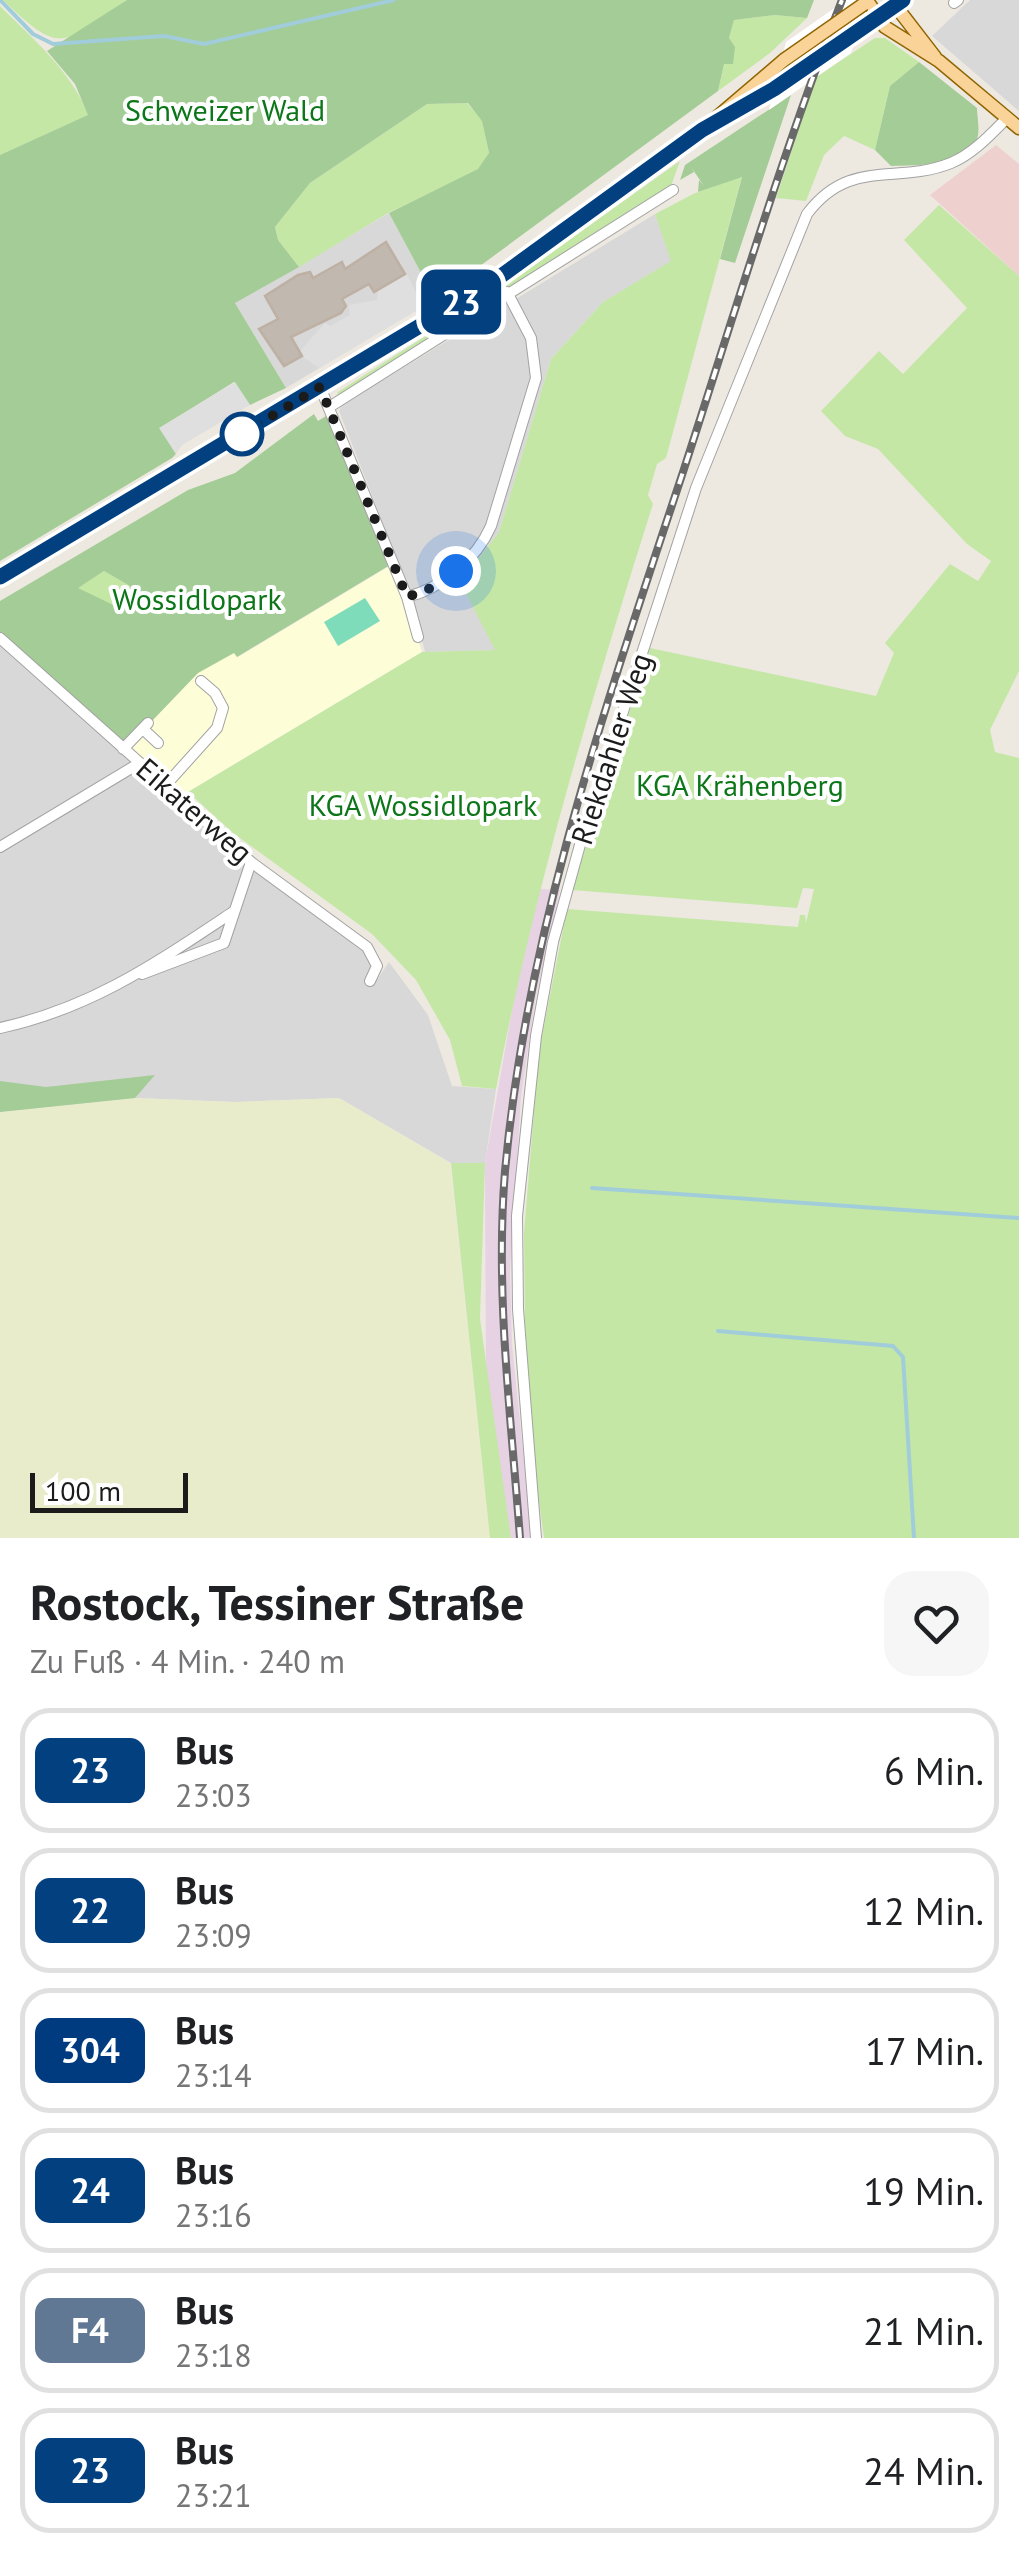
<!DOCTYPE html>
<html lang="de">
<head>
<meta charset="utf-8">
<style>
	:root { --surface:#fff; --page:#f6f6f6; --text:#202124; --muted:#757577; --line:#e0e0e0 }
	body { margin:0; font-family:"PT Sans",sans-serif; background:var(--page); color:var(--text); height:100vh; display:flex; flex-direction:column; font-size:38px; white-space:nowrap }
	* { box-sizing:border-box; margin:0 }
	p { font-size:32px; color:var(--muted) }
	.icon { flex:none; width:55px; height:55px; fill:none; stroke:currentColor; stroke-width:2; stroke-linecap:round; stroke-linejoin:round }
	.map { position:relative; height:1538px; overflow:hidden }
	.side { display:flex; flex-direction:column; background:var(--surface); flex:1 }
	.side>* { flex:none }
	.badge { padding:0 20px; border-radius:15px; font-size:35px; line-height:65px }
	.scale { position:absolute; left:30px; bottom:25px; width:158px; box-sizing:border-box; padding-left:10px; border:5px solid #1b1b1b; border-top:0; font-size:28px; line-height:35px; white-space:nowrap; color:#1b1b1b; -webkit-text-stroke:8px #fff; paint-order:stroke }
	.you { position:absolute; width:50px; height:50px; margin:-25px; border:8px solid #fff; border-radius:50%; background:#1a73e8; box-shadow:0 0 0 15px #1a73e833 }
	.map>.badge { position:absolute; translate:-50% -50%; box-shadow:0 0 0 5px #fff }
	.round { display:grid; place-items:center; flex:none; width:105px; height:105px; border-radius:30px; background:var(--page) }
	.summary { display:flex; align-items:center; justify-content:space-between; height:170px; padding:0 30px }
	h1 { font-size:48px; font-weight:800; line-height:75px }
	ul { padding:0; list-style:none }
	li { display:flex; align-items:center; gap:30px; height:125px; margin:0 20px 15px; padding:0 10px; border:5px solid var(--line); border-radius:30px }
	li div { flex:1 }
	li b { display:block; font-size:38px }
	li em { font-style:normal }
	li .badge { min-width:110px; font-weight:700; text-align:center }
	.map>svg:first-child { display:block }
	.residential { fill:#d9d8d8 }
	.commercial { fill:#eed1cf }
	.industrial { fill:#e6d2e2 }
	.education { fill:#fdfed8 }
	.farmland { fill:#e8eccb }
	.grass { fill:#c4e7a6 }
	.forest { fill:#a4cc96; fill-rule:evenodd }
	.pitch { fill:#7fdcbb }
	.parking { fill:#dfdfdf }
	.pier { fill:#fff }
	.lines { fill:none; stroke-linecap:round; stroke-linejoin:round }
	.stream { stroke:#a1ccda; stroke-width:4 }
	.building { fill:#c1b8b0; stroke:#beb0a3; stroke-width:2.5 }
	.minor-casing { stroke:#a2a2a2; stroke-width:12 }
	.major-casing { stroke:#906502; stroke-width:15 }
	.minor { stroke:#fff; stroke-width:10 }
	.major { stroke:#fad398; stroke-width:12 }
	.rail-casing { stroke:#696969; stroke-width:8 }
	.rail { stroke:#fff; stroke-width:4; stroke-dasharray:11; stroke-linecap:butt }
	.major-bridge-casing { stroke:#906502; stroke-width:15; stroke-linecap:butt }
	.major-bridge { stroke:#fad398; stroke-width:12 }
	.line-casing { stroke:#fff; stroke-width:22 }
	.line { stroke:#024080; stroke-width:15 }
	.walk { stroke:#1b1b1b; stroke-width:10; stroke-dasharray:0 18 }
	.stop-dot { fill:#fff; stroke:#024080; stroke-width:5 }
	.labels { text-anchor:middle; stroke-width:8; stroke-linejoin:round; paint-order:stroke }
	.park-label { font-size:30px; fill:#0d7619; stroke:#fff }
	.street-label { font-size:30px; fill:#1b1b1b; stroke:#fff }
</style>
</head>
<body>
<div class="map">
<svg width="1019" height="1538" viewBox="0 0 1019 1538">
	<rect width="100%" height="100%" fill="#ede9e1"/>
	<path class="residential" d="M970,0H1019V111L932,36Z
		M389,213L435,299L286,388L235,303Z
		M655,214L672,261L603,302L551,359L499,532L460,582L496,650L425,652L409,590L339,411L342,405Z
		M0,643L243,858L368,953L372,967L366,980L374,984L389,962L428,1015L452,1086L496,1089L485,1163H451L339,1098L235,1102L135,1098L0,1112Z"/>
	<path class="commercial" d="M996,145L1019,164V276L930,195Z"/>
	<path class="industrial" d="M540,889L560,890L536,995L521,1097L510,1271L512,1345L532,1538H505L486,1379L485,1163L516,988Z"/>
	<path class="education" d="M393,564L422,652L188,792L181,802L126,748L198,673L234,652L238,657Z"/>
	<path class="farmland" d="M135,1098L235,1102L339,1098L450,1163L490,1538H0V1112Z"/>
	<path class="grass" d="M3,0H127C62,43 64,59 3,0Z
		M0,6C36,42 68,68 89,115L0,155Z
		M775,15L807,18L770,53L718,91L724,64H733L729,38L734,20Z
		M684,22H718L708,45L682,56L673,39Z
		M875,38H885L919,62L890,86L875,150L844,136L824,155L806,201L776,198L816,77Z
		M467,103L482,120L489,154L478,170L388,213L299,267L278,240L275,227L310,183L427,104Z
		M680,161L671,186L336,399L338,392L507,284Z
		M742,176L666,458L657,464L648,495L653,504C592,697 534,890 496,1089L462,1086L450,1040L416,980L372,934L233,833L188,792L422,652L495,650L460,582L499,532L551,359L603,302L671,261L655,214L693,194Z
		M939,205L1019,276V671L990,730L995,752L1019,758V1538H544L536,1479L525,1325L524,1233L539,1051L567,909L798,927L800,915H805L806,923L814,889L803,888L797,908L572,890L650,648L876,696L894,653L885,643L950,564L978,581L991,561L967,544L878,449L845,436L821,411L879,351L903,374L967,308L904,240Z
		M104,571L130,586L132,615L77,588Z
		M451,1163H485L480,1319L511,1538H490Z"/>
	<path class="forest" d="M127,0H814L807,18L775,15L734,20L729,38L735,47L733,64H724L718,91L435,299L389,213L478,169L489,153L482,121L468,103L427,104L310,183L275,227L278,240L299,267L235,303L286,388L250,405L234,382L160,428L176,454L172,458L0,561V155L88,115L75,84L47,51Z
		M919,62L977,108C977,117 981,133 976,141C958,167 918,165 891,166L875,150L890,86Z
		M791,95L735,263L720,259L742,177L698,192L699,180L704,186L691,167L694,172L680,180L685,165Z
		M331,413L390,565L237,657L234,653L198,673L126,748L0,633V601L188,490L235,473L314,414L318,421ZM104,571L130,586L132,614L78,588Z
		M155,1075L135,1098L0,1112V1081L46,1087Z"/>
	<path class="pitch" d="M365,598L380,621L338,646L324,622Z"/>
	<path class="parking" d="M407,274L423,307L319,368L304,358L300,351L325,323L330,326L350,315L349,305L377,300L378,291Z
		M235,382L250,405L182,445L176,454L159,428Z"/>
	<path class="pier" d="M846,0H865L851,53L769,110L786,42Z"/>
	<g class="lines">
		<path class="stream" d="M0,0L33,34L53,44L164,36L204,44L394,0
			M592,1188L1019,1218
			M718,1331L893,1346L903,1357L914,1538"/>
	</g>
	<path class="building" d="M386,242L405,274L374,292L369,284L342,299L346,306L341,313L291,337L302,356L284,366L259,329L278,319L265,296L298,275L310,272L313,278L342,262L345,269Z"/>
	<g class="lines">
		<g class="minor-casing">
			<path id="minor" d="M954,3L958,0
				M320,387L407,597L418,637
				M331,406L673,190
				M407,597C442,588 476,560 491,526L536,378L531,338L507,292
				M0,638L251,862L367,947L377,966L370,981
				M143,729L158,743
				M123,749L148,723
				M164,787L217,728L223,708L215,693L201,681
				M0,847L138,764
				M142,974L224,943L251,862
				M0,1028C92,1008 156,963 233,912
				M536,1538L518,1309L517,1216L536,1036L553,942L583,834L696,488L807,214C850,157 896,185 951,163C973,154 991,134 1007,118"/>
		</g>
		<g class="major-casing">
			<path id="major" d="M891,0L935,57
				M868,2L885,27L939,61L1019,128
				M855,33L903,0
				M726,116L773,89
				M0,577L490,284L702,130L784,60"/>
		</g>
		<use href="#minor" class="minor"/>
		<use href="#major" class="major"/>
		<g class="rail-casing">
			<path id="rail" d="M520,1538C511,1416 495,1294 505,1171C527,928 608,699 684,469C735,312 782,154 842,0"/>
		</g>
		<use href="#rail" class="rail"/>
		<g class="major-bridge-casing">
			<path id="major-bridge" d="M784,60L864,4
				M773,89L855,33"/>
		</g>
		<use href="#major-bridge" class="major-bridge"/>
	</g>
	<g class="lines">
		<g class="line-casing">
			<path id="line" d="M0,577L490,284L702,130L774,89L903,0"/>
		</g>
		<use href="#line" class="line"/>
		<path class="walk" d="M242,434L320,387L407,597L427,590L456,571"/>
	</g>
	<circle class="stop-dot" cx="242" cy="434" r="20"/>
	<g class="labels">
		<g class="park-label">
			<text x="225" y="121">Schweizer Wald</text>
			<text x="197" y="610">Wossidlopark</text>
			<text x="740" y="796">KGA Krähenberg</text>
			<text x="423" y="816">KGA Wossidlopark</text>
		</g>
		<g class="street-label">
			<text transform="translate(612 749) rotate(-72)" y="10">Riekdahler Weg</text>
			<text transform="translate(194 811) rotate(41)" y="10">Eikaterweg</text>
		</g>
	</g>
</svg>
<div class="scale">100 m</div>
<div class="you" style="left:456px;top:571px"></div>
<b class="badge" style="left:461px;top:302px;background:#024080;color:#fff">23</b>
</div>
<section class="side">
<div class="summary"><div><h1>Rostock, Tessiner Straße</h1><p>Zu Fuß · 4 Min. · 240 m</p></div><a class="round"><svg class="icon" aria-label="heart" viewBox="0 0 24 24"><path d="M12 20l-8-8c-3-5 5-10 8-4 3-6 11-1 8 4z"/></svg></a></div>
<ul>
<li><span class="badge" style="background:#024080;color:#fff">23</span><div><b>Bus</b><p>23:03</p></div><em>6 Min.</em></li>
<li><span class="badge" style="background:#024080;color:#fff">22</span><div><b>Bus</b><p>23:09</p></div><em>12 Min.</em></li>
<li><span class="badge" style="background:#003b80;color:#fff">304</span><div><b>Bus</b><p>23:14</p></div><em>17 Min.</em></li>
<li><span class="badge" style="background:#024080;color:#fff">24</span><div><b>Bus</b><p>23:16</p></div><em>19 Min.</em></li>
<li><span class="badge" style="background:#607893;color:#fff">F4</span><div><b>Bus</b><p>23:18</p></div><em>21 Min.</em></li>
<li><span class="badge" style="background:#024080;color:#fff">23</span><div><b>Bus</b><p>23:21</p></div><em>24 Min.</em></li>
</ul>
</section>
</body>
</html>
